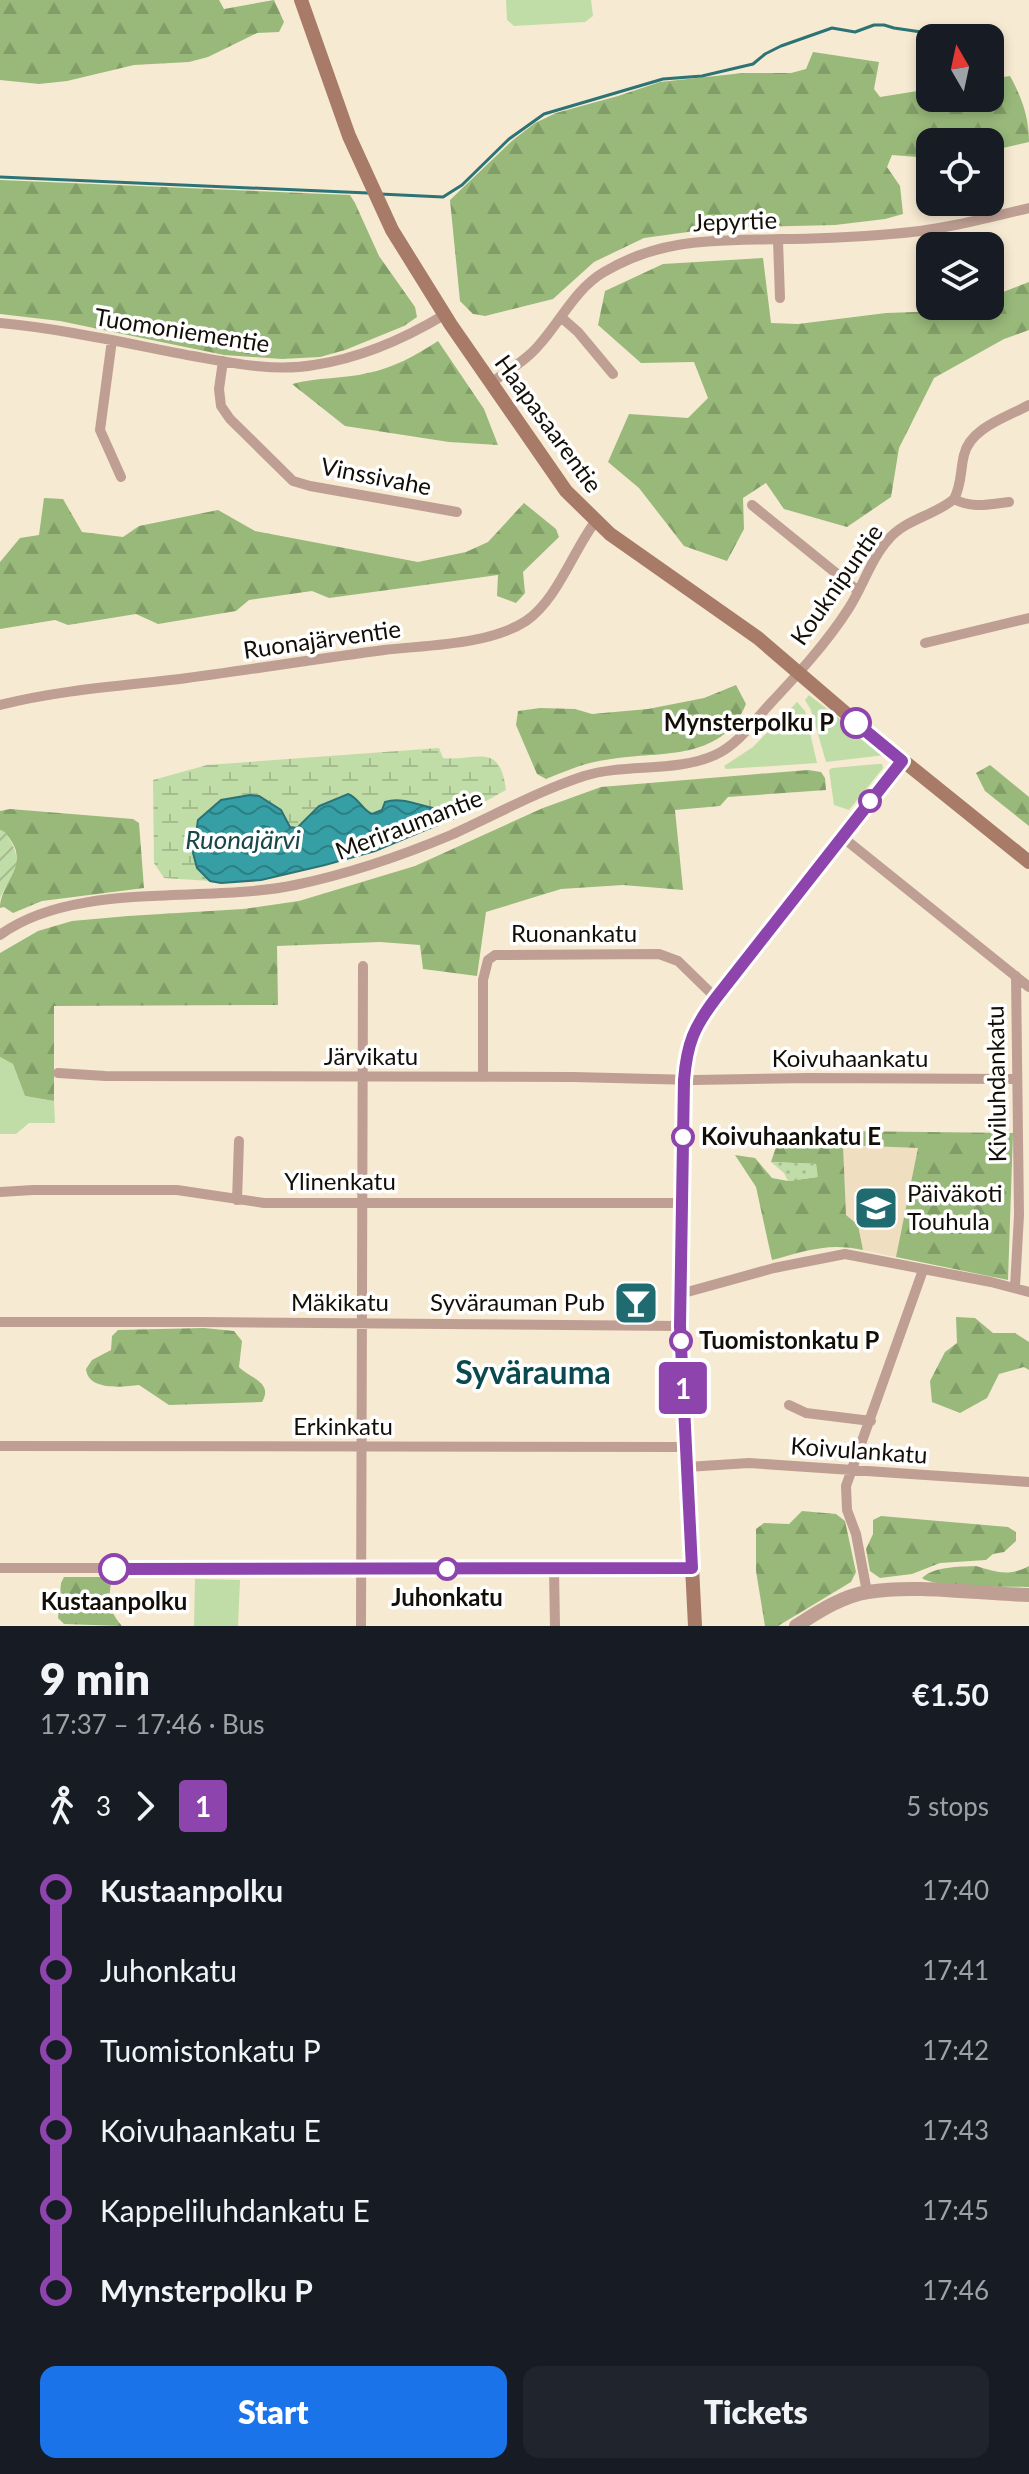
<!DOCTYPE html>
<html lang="en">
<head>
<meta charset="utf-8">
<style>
	:root { --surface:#171b24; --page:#20242c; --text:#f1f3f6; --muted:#9ea1a6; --accent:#1a73e8 }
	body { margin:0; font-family:Lato,sans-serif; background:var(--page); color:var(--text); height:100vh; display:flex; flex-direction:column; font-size:30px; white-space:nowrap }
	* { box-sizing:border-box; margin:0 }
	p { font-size:26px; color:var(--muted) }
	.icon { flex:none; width:44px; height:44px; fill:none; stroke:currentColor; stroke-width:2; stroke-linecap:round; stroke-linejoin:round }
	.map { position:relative; height:1626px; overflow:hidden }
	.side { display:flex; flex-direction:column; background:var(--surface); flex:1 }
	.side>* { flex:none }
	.badge { padding:0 16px; border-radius:6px; font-size:28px; line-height:52px }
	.needle { width:52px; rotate:351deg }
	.controls { position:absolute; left:916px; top:24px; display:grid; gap:16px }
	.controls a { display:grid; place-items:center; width:88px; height:88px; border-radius:16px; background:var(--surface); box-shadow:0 4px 12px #0003; font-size:40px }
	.map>.badge { position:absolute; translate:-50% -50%; box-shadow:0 0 0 4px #fff }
	.legs { display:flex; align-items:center; gap:12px; height:88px; padding:0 40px; font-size:26px }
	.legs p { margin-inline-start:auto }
	.overview { display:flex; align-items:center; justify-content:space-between; height:136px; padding:0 40px }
	h1 { font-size:44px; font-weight:800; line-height:60px }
	.cta { display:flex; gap:16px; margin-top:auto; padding:16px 40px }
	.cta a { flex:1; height:92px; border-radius:16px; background:var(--accent); color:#fff; font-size:32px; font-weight:800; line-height:92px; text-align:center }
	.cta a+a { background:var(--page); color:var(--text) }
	ul { padding:0 40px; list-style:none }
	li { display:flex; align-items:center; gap:28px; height:80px; font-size:30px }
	li i { display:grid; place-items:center; width:12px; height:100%; margin:0 10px; background:currentColor }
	li i::after { content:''; width:20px; height:20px; margin:-10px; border:6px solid; border-radius:50%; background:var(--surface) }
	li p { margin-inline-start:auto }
	li:first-child i { background:linear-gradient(#0000 50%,currentColor 0) }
	li:last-child i { background:linear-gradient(currentColor 50%,#0000 0) }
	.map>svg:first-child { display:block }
	.built { fill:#efdebf }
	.grass { fill:#c0dda7 }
	.forest { fill:url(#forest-firs) }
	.wetland { fill:url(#wetland-marsh) }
	.park { fill:url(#park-dots) }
	.garden { fill:url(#garden-furrows) }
	.water { fill:url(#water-waves); stroke:#2c7376; stroke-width:2 }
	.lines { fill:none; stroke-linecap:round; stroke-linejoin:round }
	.stream { stroke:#2c7376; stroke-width:3 }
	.minor { stroke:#bf9f93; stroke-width:10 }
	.tertiary { stroke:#bf9f93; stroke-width:14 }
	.secondary { stroke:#a87a68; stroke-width:14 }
	.line-1-casing { stroke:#fff; stroke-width:18 }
	.line-1 { stroke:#8e44ad; stroke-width:12 }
	.stop-1-dot { fill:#fff; stroke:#8e44ad; stroke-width:4 }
	.labels { text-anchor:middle; stroke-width:7; stroke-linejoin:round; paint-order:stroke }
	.street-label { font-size:24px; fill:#130f07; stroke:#fff }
	.stop-label { font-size:24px; font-weight:bold; fill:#130f07; stroke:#fff; text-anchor:start }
	.poi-label { font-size:24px; fill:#130f07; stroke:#fff; text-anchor:start }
	.water-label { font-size:26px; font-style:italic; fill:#19474a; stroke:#fff }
	.district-label { font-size:32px; font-weight:bold; fill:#0a4a4f; stroke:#fff }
</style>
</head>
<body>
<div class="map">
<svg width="1029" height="1626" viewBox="0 0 1029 1626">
	<defs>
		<pattern id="forest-firs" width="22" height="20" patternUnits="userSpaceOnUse" patternTransform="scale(2)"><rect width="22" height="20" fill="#98b97a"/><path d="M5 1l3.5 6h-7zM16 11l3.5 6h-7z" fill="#829e68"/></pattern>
		<pattern id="wetland-marsh" width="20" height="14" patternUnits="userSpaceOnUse" patternTransform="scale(2)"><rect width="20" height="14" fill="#c0dda7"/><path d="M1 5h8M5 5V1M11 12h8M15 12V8" fill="none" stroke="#a4bc8e"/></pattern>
		<pattern id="park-dots" width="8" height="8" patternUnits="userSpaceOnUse" patternTransform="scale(2)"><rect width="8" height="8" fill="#c0dda7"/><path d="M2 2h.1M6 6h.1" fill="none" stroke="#a4bc8e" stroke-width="1.8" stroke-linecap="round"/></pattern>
		<pattern id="garden-furrows" width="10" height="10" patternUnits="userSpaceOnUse" patternTransform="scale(2)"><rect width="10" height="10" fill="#c0dda7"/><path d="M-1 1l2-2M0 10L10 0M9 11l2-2" fill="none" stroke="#a4bc8e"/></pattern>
		<pattern id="water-waves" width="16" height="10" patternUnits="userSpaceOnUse" patternTransform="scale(2)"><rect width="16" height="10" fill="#369ea5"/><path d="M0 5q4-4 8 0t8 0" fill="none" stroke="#2c7f84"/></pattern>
	</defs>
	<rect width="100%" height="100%" fill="#f7ead2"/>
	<path class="built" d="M843,1145L919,1148L896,1257L863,1250L858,1225L846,1215Z"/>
	<path class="grass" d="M506,0H591L593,16L585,22L514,26L507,20Z
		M809,695L884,753L885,755L826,762L811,710L805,700Z
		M797,702L805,711L817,763L726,769L724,766L753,747Z
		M878,764H882L883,768L849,810L834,805L829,770L832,768Z
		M0,1057L13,1064L25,1096L54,1101L55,1123H29L16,1134H0Z
		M195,1579L240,1580L238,1626H194Z"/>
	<path class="forest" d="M0,0H219L224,9L274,0L284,22L279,32L257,33L208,57L189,62L134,65L67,81L39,84L0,80Z
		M813,52L879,62L874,89L880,97L930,89V98H990V79L1010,76C1022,98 1029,117 1029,142L990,151V142H930V158L892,155L887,167L900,186L903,214L885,219L835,225L717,228L644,238L594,262L553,299L485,316L473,314L460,301L450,200L513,140L535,123L556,113L618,96L660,82L743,73H791L806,69Z
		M0,180L350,195L355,203L379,256L415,307L417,317L404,326L345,350L320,357L282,359L224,355L60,321L0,314Z
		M763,258L771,323L798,324L886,313L943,311L960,306H990V297L1029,282V330L1004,339L934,378L899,448L891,497L847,527L784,509L766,483L743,498L744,529L727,561L684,546L639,488L608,462L629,414L688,418L708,398L694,362L641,363L598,325L605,291L663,264Z
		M438,341L484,409L498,445L449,442L345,426L292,384C318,377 343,379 368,373C394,368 416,355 438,341Z
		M44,498L63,499L82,532L123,537L139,526L218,510L255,531L418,562L466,552L488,542L524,503L556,529L559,537L523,572L525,593L516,603L497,596L498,575L329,598L312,591L249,600L236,611L158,624L136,614L68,625L55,620L0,629V562L20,538L39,535Z
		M736,685L746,704C721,764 657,750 605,760C584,763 566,771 546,779L537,774L516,725L518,711L540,708L575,709L592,714L648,709L704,698Z
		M990,765L1029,797V826L985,791L976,773Z
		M808,770L821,772L825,778L826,790L728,797L720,806L675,810L683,890L623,885L561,889L486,912L477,976L423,969L420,945L380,942L277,946L278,1005L54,1006V1101L25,1096L13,1064L0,1057V953L38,931L72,921L128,916L243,909L299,901L415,866L543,808L601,787Z
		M10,809L133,819L139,823L144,888L42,901L13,913L4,907L0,908C0,886 26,865 13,844C9,837 7,834 0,830V811Z
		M842,1131L1013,1133L1008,1280L896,1257L918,1148L843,1145L846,1215L858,1225L863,1250C829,1242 805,1251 772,1260L756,1187L735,1155L755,1158L772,1178L788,1181L817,1177L816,1164L771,1162L781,1132Z
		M956,1317L975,1318L993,1333H1015L1029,1342V1370L1024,1367L999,1374L987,1398L960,1413L932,1402L930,1381L945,1352L957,1343Z
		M204,1328L234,1331L242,1341L239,1367C249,1378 274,1382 262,1402L169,1405L139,1385C123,1387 88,1391 86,1369L92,1360L111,1350L112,1336L118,1330Z
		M802,1511L836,1514L845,1521L856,1572L851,1582L778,1626H765L756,1571V1529L764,1523L789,1524Z
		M881,1516L1008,1527L1016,1532V1541L1004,1552L993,1554L986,1560L940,1563L912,1574L880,1578L870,1571L866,1549L873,1534V1520Z
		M976,1566C996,1572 1009,1577 1029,1566V1587C1007,1586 937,1589 922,1578C935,1566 958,1567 976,1566Z
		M64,1577H104L111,1583C108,1602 109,1611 122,1626L64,1624L58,1618L61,1583Z"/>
	<path class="wetland" d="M439,748L443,758C475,762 500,740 506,790L457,817C442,804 391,806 373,814L362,807L352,795L319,806L297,828L290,827L281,810L259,796L250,795L212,807L198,820L194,839L197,868L210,881L164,878L154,863L153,780L207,765Z"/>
	<path class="park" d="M771,1162L816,1164L818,1177L788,1181L784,1173Z"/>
	<path class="garden" d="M0,830L5,832C26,864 15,867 0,898Z"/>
	<path class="water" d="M348,794C358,797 362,810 372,814L382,810L385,802C406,795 427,811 449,810L457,817L375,851L325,865L261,880L221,883L210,881L197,868L193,853L198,820L221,800L250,795L259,796L281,810L290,827L297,828L319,806Z"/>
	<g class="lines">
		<path class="stream" d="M990,40L1000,41
			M0,177L368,193
			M380,194L443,197L462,185L509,139L544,114L663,79L702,76L753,64L765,54L781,46L832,28L855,32L874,25H884L894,28L928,33L935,31L971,38"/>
		<path class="minor" d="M778,240L780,298
			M562,318L578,332L613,374
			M0,323C65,329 129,344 193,356C232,363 274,372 314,365C361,358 404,339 444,315
			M112,340L100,430L121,477
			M223,361L219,389L221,406L230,419L293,481L310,486L457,512
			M491,383C507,371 527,360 539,345C560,322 576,288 604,272C663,237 716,241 781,239C818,239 854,237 891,234C937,231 984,219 1029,208
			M954,499C962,484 960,471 964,455C970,428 1007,417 1029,405
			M752,505L858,591
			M925,643L1029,618
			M0,705C59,690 120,686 180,679C248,670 316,659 384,650C428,645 489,645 526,621C557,600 573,551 595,522
			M841,836L1029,987
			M0,935C75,880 205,904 295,885C348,874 401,856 451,835C495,815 538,791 584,776C626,763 675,773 715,755C737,745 752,724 768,706C797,675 826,644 849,608C863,586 871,559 888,540C905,519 934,516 954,499C972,509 990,504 1009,502
			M58,1073L105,1076L573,1077L694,1080L809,1078L1015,1079
			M483,1077V980L488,960L495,955L659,954L678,961L716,998
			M0,1192L33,1190H177L264,1203H682
			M237,1200L239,1141
			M1015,1287L1019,1215L1016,976
			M680,1294L774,1268L845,1254L991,1282L1029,1292
			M0,1322H201L680,1326
			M789,1405L806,1413L871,1421
			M0,1446L686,1447
			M687,1467L749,1463L1029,1482
			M0,1568H692
			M554,1569L555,1626
			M867,1592L856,1534L847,1510L846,1486L923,1270
			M361,1626L363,966"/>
		<path class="tertiary" d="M796,1626C818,1612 842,1596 868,1592C917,1584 979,1594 1029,1595"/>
		<path class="secondary" d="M301,0L349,136L392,230L451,325L566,491L610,534L758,638L870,734L1029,862
			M695,1626L680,1326L684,1080L689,1042L702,1016L902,761"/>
	</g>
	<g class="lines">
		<g class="line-1-casing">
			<path id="line-1" d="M114,1569L692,1568L680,1326L684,1080C687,1043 694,1027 716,998L902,761L856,723"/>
		</g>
		<use href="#line-1" class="line-1"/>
	</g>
	<defs>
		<g id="school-square" transform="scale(2.3)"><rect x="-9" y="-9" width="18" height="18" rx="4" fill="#1f6b70" stroke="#fff"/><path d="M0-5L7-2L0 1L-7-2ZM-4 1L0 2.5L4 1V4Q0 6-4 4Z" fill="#fff"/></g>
		<g id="bar-square" transform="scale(2.3)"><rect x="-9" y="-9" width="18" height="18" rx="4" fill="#1f6b70" stroke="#fff"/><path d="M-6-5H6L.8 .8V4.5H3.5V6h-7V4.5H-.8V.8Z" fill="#fff"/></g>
	</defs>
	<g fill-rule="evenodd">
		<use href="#school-square" x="876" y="1208"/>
		<use href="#bar-square" x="636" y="1303"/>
	</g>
	<g class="stop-1-dot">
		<circle cx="856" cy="723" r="14"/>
		<circle cx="870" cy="801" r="10"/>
		<circle cx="683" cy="1137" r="10"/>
		<circle cx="681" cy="1341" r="10"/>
		<circle cx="114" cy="1569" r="14"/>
		<circle cx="447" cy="1569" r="10"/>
	</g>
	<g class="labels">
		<g class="street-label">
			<text transform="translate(735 222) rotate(-2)" y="8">Jepyrtie</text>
			<text transform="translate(182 331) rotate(9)" y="8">Tuomoniementie</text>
			<text transform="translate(548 424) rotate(54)" y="8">Haapasaarentie</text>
			<text transform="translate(376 477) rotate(11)" y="8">Vinssivahe</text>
			<text transform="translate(837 585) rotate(-55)" y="8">Kouknipuntie</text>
			<text transform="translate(322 640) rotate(-8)" y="8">Ruonajärventie</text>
			<text transform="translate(409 825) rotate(-21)" y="8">Meriraumantie</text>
			<text x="574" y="942">Ruonankatu</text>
			<text x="371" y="1065">Järvikatu</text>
			<text x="850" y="1067">Koivuhaankatu</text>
			<text transform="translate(997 1084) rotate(-91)" y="8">Kiviluhdankatu</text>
			<text x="340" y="1190">Ylinenkatu</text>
			<text x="340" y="1311">Mäkikatu</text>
			<text x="343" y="1435">Erkinkatu</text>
			<text transform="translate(859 1451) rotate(4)" y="8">Koivulankatu</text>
		</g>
		<g class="stop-label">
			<text x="834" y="731" text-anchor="end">Mynsterpolku P</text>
			<text x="701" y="1145">Koivuhaankatu E</text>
			<text x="699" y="1349">Tuomistonkatu P</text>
			<text x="447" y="1606" text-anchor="middle">Juhonkatu</text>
			<text x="114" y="1610" text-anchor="middle">Kustaanpolku</text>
		</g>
		<g class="poi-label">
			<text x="907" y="1202">Päiväkoti<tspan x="907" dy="28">Touhula</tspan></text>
			<text x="605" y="1311" text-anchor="end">Syvärauman Pub</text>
		</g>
		<g class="water-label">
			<text x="243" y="849">Ruonajärvi</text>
		</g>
		<g class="district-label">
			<text x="533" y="1384">Syvärauma</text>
		</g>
	</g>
</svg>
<div class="controls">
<a><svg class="needle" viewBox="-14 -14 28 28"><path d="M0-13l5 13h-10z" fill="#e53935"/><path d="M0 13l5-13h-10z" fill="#9ea1a6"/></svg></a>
<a><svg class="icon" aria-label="locate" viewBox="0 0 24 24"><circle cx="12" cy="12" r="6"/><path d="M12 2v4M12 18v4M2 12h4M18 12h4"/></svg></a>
<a><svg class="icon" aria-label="layers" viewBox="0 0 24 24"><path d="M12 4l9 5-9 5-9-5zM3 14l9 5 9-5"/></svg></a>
</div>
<b class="badge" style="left:683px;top:1388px;background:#8e44ad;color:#fff">1</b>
</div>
<section class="side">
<div class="overview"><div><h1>9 min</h1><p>17:37 – 17:46 · Bus</p></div><b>€1.50</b></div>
<div class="legs"><svg class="icon" aria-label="walk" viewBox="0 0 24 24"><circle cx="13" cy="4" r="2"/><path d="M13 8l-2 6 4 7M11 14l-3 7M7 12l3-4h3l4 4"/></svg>3<svg class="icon" aria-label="forward" viewBox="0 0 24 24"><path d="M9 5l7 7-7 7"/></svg><b class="badge" style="background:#8e44ad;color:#fff">1</b><p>5 stops</p></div>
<ul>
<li><i style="color:#8e44ad"></i><b>Kustaanpolku</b><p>17:40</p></li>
<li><i style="color:#8e44ad"></i><span>Juhonkatu</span><p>17:41</p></li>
<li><i style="color:#8e44ad"></i><span>Tuomistonkatu P</span><p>17:42</p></li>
<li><i style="color:#8e44ad"></i><span>Koivuhaankatu E</span><p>17:43</p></li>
<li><i style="color:#8e44ad"></i><span>Kappeliluhdankatu E</span><p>17:45</p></li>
<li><i style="color:#8e44ad"></i><b>Mynsterpolku P</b><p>17:46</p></li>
</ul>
<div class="cta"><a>Start</a><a>Tickets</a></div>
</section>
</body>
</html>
